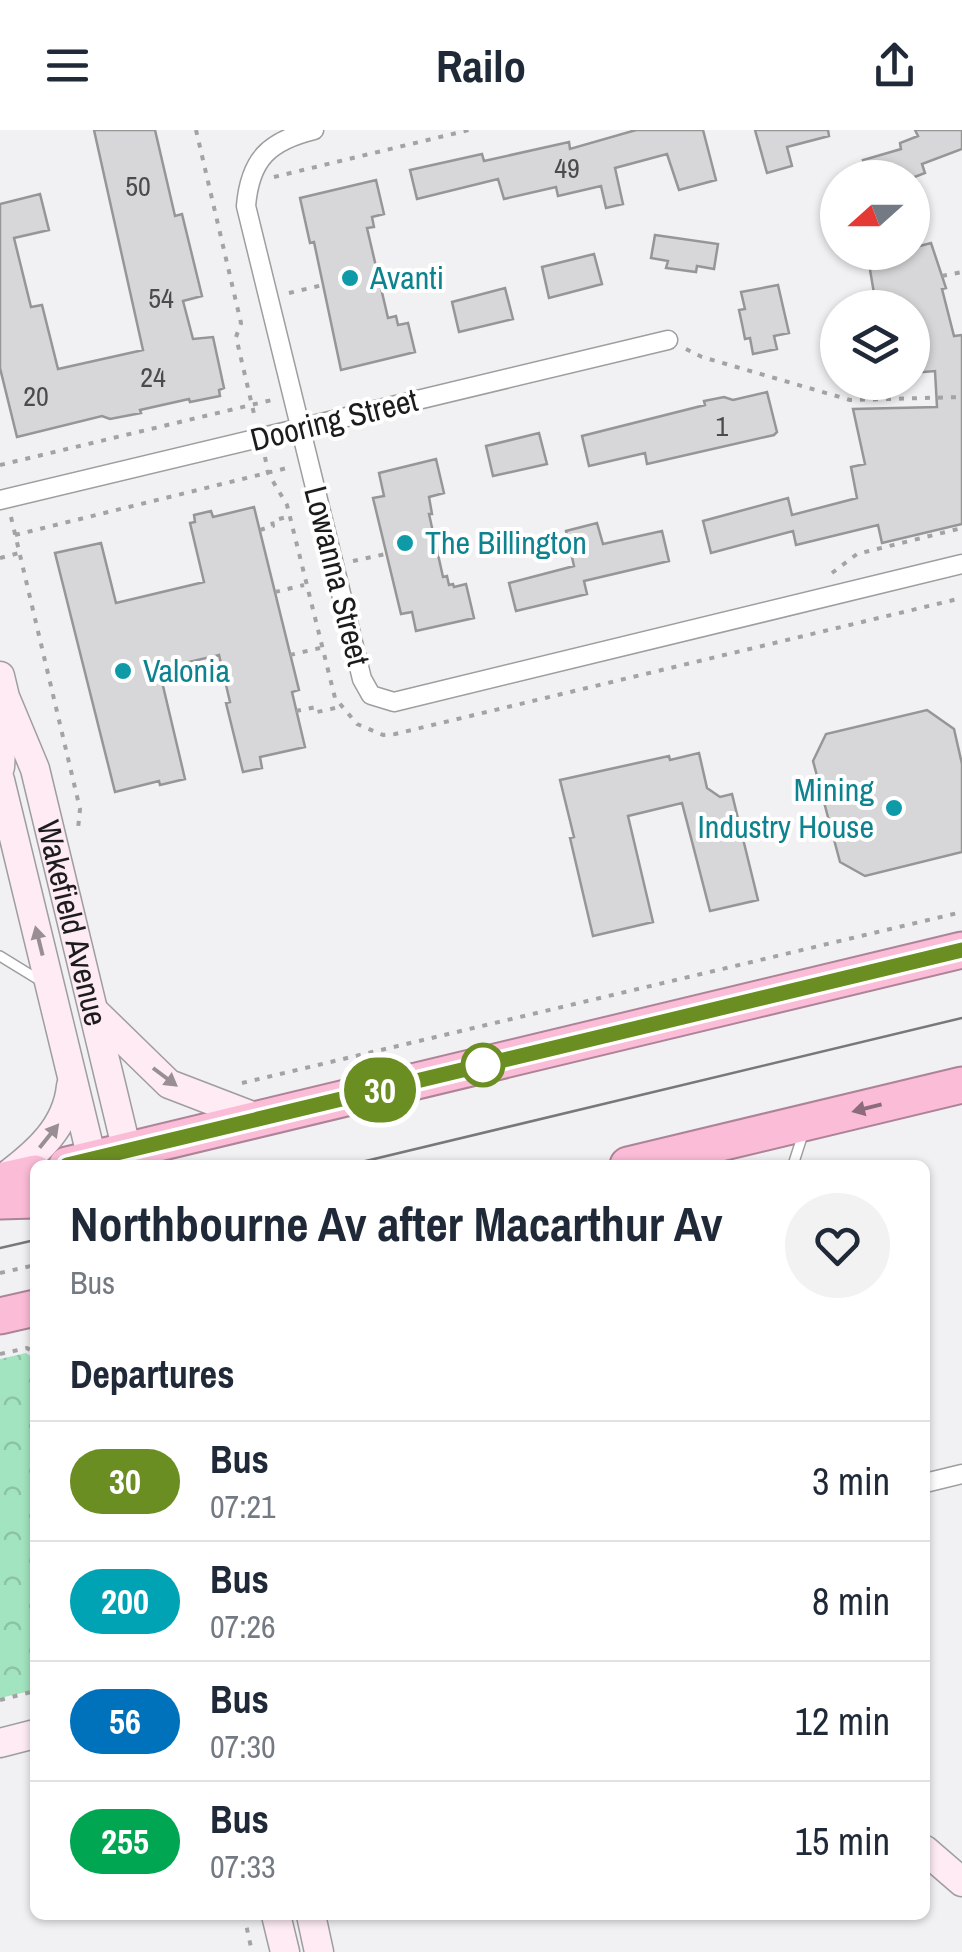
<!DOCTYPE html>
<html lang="en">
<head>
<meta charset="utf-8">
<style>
	:root { --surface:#fff; --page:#f2f2f3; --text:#1f2937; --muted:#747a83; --line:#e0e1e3 }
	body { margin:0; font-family:"Archivo Narrow",sans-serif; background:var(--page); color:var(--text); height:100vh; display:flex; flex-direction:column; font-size:38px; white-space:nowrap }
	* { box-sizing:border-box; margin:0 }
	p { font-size:32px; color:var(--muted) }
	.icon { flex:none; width:55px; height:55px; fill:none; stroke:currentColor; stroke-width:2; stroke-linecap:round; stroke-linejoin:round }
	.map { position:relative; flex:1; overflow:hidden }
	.panel { position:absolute; left:30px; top:1030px; width:900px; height:760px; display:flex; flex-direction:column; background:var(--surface); border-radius:15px; box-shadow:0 2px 8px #0004 }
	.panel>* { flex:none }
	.badge { padding:0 20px; border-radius:32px; font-size:35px; line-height:65px }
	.needle { width:65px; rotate:249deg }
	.buttons { position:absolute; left:820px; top:30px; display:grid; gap:20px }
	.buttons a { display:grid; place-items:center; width:110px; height:110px; border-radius:50%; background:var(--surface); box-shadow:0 2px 8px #0004; font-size:50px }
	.map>.badge { position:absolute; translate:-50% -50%; box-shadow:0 0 0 5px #fff }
	h2 { padding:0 40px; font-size:38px; line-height:90px }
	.round { display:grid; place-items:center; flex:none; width:105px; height:105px; border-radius:52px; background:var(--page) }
	.headline { display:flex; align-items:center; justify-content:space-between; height:170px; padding:0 40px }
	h1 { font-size:48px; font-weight:700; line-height:75px }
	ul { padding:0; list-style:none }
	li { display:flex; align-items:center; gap:30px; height:120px; padding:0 40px; border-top:2px solid var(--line) }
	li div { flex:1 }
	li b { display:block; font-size:38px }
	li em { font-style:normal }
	li .badge { min-width:110px; font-weight:700; text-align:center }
	header { display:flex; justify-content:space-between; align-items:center; height:130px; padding:0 40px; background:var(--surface); font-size:45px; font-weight:700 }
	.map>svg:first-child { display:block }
	.park { fill:url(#park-crowns) }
	.building { fill:#d7d7d9; stroke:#969697; stroke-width:2.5 }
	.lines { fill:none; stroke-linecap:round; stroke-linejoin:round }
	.lane-casing { stroke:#9e9ea0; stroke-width:12 }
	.street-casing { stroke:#9e9ea0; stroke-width:21 }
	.secondary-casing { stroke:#9e9ea0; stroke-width:31 }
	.highway-casing { stroke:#ad8497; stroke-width:39 }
	.path { stroke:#a3a3a4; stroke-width:4; stroke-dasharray:5 8; stroke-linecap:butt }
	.lane { stroke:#fff; stroke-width:9 }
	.street { stroke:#fff; stroke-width:18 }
	.secondary { stroke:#feebf3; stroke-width:28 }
	.highway { stroke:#fbbcd8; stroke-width:35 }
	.tram { stroke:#78787a; stroke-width:2.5 }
	.oneway { fill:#988e93 }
	.oneway2 { fill:#8c6c7a }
	.line-casing { stroke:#fff; stroke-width:22 }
	.line { stroke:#6b8e23; stroke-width:15 }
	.culture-dot { fill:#0f9aa8; stroke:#fff; stroke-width:4 }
	.stop-dot { fill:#fff; stroke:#6b8e23; stroke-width:5 }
	.labels { text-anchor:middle; stroke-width:8; stroke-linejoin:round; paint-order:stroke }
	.number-label { font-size:28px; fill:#4b4b4c }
	.culture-label { font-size:32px; fill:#0d838f; stroke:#fff; text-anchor:start }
	.street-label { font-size:32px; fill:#1c1c1d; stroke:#fff }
</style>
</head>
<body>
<header><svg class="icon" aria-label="menu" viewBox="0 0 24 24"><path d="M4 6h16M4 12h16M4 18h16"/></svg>Railo<svg class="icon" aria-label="share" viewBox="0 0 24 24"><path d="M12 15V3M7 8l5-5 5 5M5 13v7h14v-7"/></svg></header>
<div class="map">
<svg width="962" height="1822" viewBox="0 0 962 1822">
	<defs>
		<pattern id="park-crowns" width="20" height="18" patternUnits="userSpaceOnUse" patternTransform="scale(2.5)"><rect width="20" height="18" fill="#a3e4c0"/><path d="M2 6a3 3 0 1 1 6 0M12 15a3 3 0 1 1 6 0" fill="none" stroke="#8cc3a5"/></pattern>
	</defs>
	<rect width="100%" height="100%" fill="#f1f1f3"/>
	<path class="park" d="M26,1223L35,1229V1560L0,1568V1229Z"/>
	<path class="building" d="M94,0H155L175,86L182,84L202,166L183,171L193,209L213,207L224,258L219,260L220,266L190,272L189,269L140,280L141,283L110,289L102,286L17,307L0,238V74L40,64L49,100L14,108L31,177L42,175L58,239L143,220Z
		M636,0H703L716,50L679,60L667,24L615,38L623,74L606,78L601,56L558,66L556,57L504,69L498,49L417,69L410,40L482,24L484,31L569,12L570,19Z
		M755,0H828L829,6L787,17L792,36L767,43Z
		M915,0H962V19L922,34L925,43L912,48H868L863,30L901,19L900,13L918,6Z
		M376,50L384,84L372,87L374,97L367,98L388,188L396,186L398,195L408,193L415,222L341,240L314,112L310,113L300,68Z
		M655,105L718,114L714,139L697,136L696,142L666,138L668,131L651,128Z
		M931,113L946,158L942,159L954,206L962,205V394L882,413L878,395L796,415L793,401L711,423L703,391L788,368L792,385L857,368L851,337L865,334L853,279L937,277L935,241L912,243V178L876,175L867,122H912V118Z
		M594,124L602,154L549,168L542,137Z
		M778,155L789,203L774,206L777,219L753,224L750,208L745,209L742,194L739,180L745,179L741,162Z
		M505,158L513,189L459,202L452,172Z
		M767,262L777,302L774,305L647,334L645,323L589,336L582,306L705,275L704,271L724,267L733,270Z
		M539,303L547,334L493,346L486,316Z
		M436,329L444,363L429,367L432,384H429L443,447L447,446L449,455L453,454L454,457L466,454L474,488L416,501L412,482L401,484L373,368L384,366L379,343Z
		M254,377L299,560L292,562L305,617L260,627L262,638L243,642L226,573L230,572L219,525L159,539L185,649L160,655L159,651L115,662L55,423L101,413L116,473L204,452L190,393L195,392L194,385L211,381L213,387Z
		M597,393L603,414L662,401L669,431L584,451L587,464L516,481L509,453L574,436L566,401Z
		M927,580L954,599L962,634V722L865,746L840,732L813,631L826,604Z
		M699,623L707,658L720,667L732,664L758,770L710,781L682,673L628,686L653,792L593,806L570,708L574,707L560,650L669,626L670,630Z"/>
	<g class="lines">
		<g class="lane-casing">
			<path id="lane" d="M0,826L44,853
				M793,1035L803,1004"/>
		</g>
		<g class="street-casing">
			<path id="street" d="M314,0C269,11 250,29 246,76L362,549L371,565L394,572L962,434
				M0,370L668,210
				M925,1353L962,1344"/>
		</g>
		<g class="secondary-casing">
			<g id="secondary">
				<path id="s1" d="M0,546L5,567L35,639L127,1021"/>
				<path d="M0,637L4,574"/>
				<path d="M0,650L92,1029"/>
				<path d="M95,882L169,954L260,989"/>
				<path d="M5,1047C37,1023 67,997 71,956"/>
				<path d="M0,1613L35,1604"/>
				<path d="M925,1720L962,1752"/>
				<path d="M276,1785L285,1822"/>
				<path d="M311,1785L319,1822"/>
			</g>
		</g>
		<g class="highway-casing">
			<path id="highway" d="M67,1035L962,820
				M628,1035L962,955
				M0,1051L35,1043
				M0,1071L35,1070
				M0,1186L35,1178"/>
		</g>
		<path class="path" d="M196,0L241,193L236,207L255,288
			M274,47L469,0
			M942,146L962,142
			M289,163L323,155
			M686,219L702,227L850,270L962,267
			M265,327L268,343L287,375L335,568L357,594L383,605L395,604L962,468
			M0,335L272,270
			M11,387L80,679L78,699
			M260,400L273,396L272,391L290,386
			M15,405L287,338
			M0,428L19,423
			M353,431L386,424
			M832,443L857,424L962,398
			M275,462L304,455
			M290,525L320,518
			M296,581L316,577L317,582L340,577
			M242,953L962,782
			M0,1143L35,1135
			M0,1224L27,1218L35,1223
			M0,1570L35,1561
			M244,1785L252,1822"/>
		<use href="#lane" class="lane"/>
		<use href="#street" class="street"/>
		<use href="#secondary" class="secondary"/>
		<use href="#highway" class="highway"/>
		<path class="tram" d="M349,1035L962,888
			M0,1118L35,1110"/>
	</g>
	<defs><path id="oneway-solid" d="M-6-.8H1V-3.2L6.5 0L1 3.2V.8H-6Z" transform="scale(2.5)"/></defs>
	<g class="oneway">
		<use href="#oneway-solid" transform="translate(39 811) rotate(-104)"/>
		<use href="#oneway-solid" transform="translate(165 947) rotate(37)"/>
		<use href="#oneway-solid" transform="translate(49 1006) rotate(-51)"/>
	</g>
	<use class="oneway2" href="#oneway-solid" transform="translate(867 978) rotate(166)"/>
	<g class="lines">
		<g class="line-casing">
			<path id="line" d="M67,1035L962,820"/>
		</g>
		<use href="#line" class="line"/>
	</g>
	<g class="culture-dot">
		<circle cx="350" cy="148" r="10"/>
		<circle cx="405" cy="413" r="10"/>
		<circle cx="123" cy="541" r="10"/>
		<circle cx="894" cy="678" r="10"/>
	</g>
	<circle class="stop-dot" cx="483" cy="935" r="20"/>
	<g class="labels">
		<g class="number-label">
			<text x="567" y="48">49</text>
			<text x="138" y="66">50</text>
			<text x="161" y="178">54</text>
			<text x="153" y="257">24</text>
			<text x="36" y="276">20</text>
			<text x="722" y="306">1</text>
		</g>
		<g class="culture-label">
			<text x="370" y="159">Avanti</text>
			<text x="425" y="424">The Billington</text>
			<text x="143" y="552">Valonia</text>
			<text x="874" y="671" text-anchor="end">Mining<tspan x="874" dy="37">Industry House</tspan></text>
		</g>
		<g class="street-label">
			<text transform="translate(334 290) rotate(-14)" y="11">Dooring Street</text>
			<text transform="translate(337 446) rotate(76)" y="11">Lowanna Street</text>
			<text dy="11" stroke="none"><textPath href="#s1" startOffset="258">Wakefield Avenue</textPath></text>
		</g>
	</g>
</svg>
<div class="buttons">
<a><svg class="needle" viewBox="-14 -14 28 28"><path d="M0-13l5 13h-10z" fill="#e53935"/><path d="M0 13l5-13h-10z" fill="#747a83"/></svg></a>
<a><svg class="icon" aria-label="layers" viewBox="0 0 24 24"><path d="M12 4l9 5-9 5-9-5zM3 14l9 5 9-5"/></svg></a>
</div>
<b class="badge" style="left:380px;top:960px;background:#6b8e23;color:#fff">30</b>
<section class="panel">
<div class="headline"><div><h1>Northbourne Av after Macarthur Av</h1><p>Bus</p></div><a class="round"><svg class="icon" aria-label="heart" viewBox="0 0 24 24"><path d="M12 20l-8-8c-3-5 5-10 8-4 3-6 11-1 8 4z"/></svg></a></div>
<h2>Departures</h2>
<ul>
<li><span class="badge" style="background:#6b8e23;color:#fff">30</span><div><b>Bus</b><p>07:21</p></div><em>3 min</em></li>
<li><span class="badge" style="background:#00a3b4;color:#fff">200</span><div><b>Bus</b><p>07:26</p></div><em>8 min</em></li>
<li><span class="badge" style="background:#0072bc;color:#fff">56</span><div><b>Bus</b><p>07:30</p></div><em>12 min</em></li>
<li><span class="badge" style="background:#00a651;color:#fff">255</span><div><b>Bus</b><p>07:33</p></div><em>15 min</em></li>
</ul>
</section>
</div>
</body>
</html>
